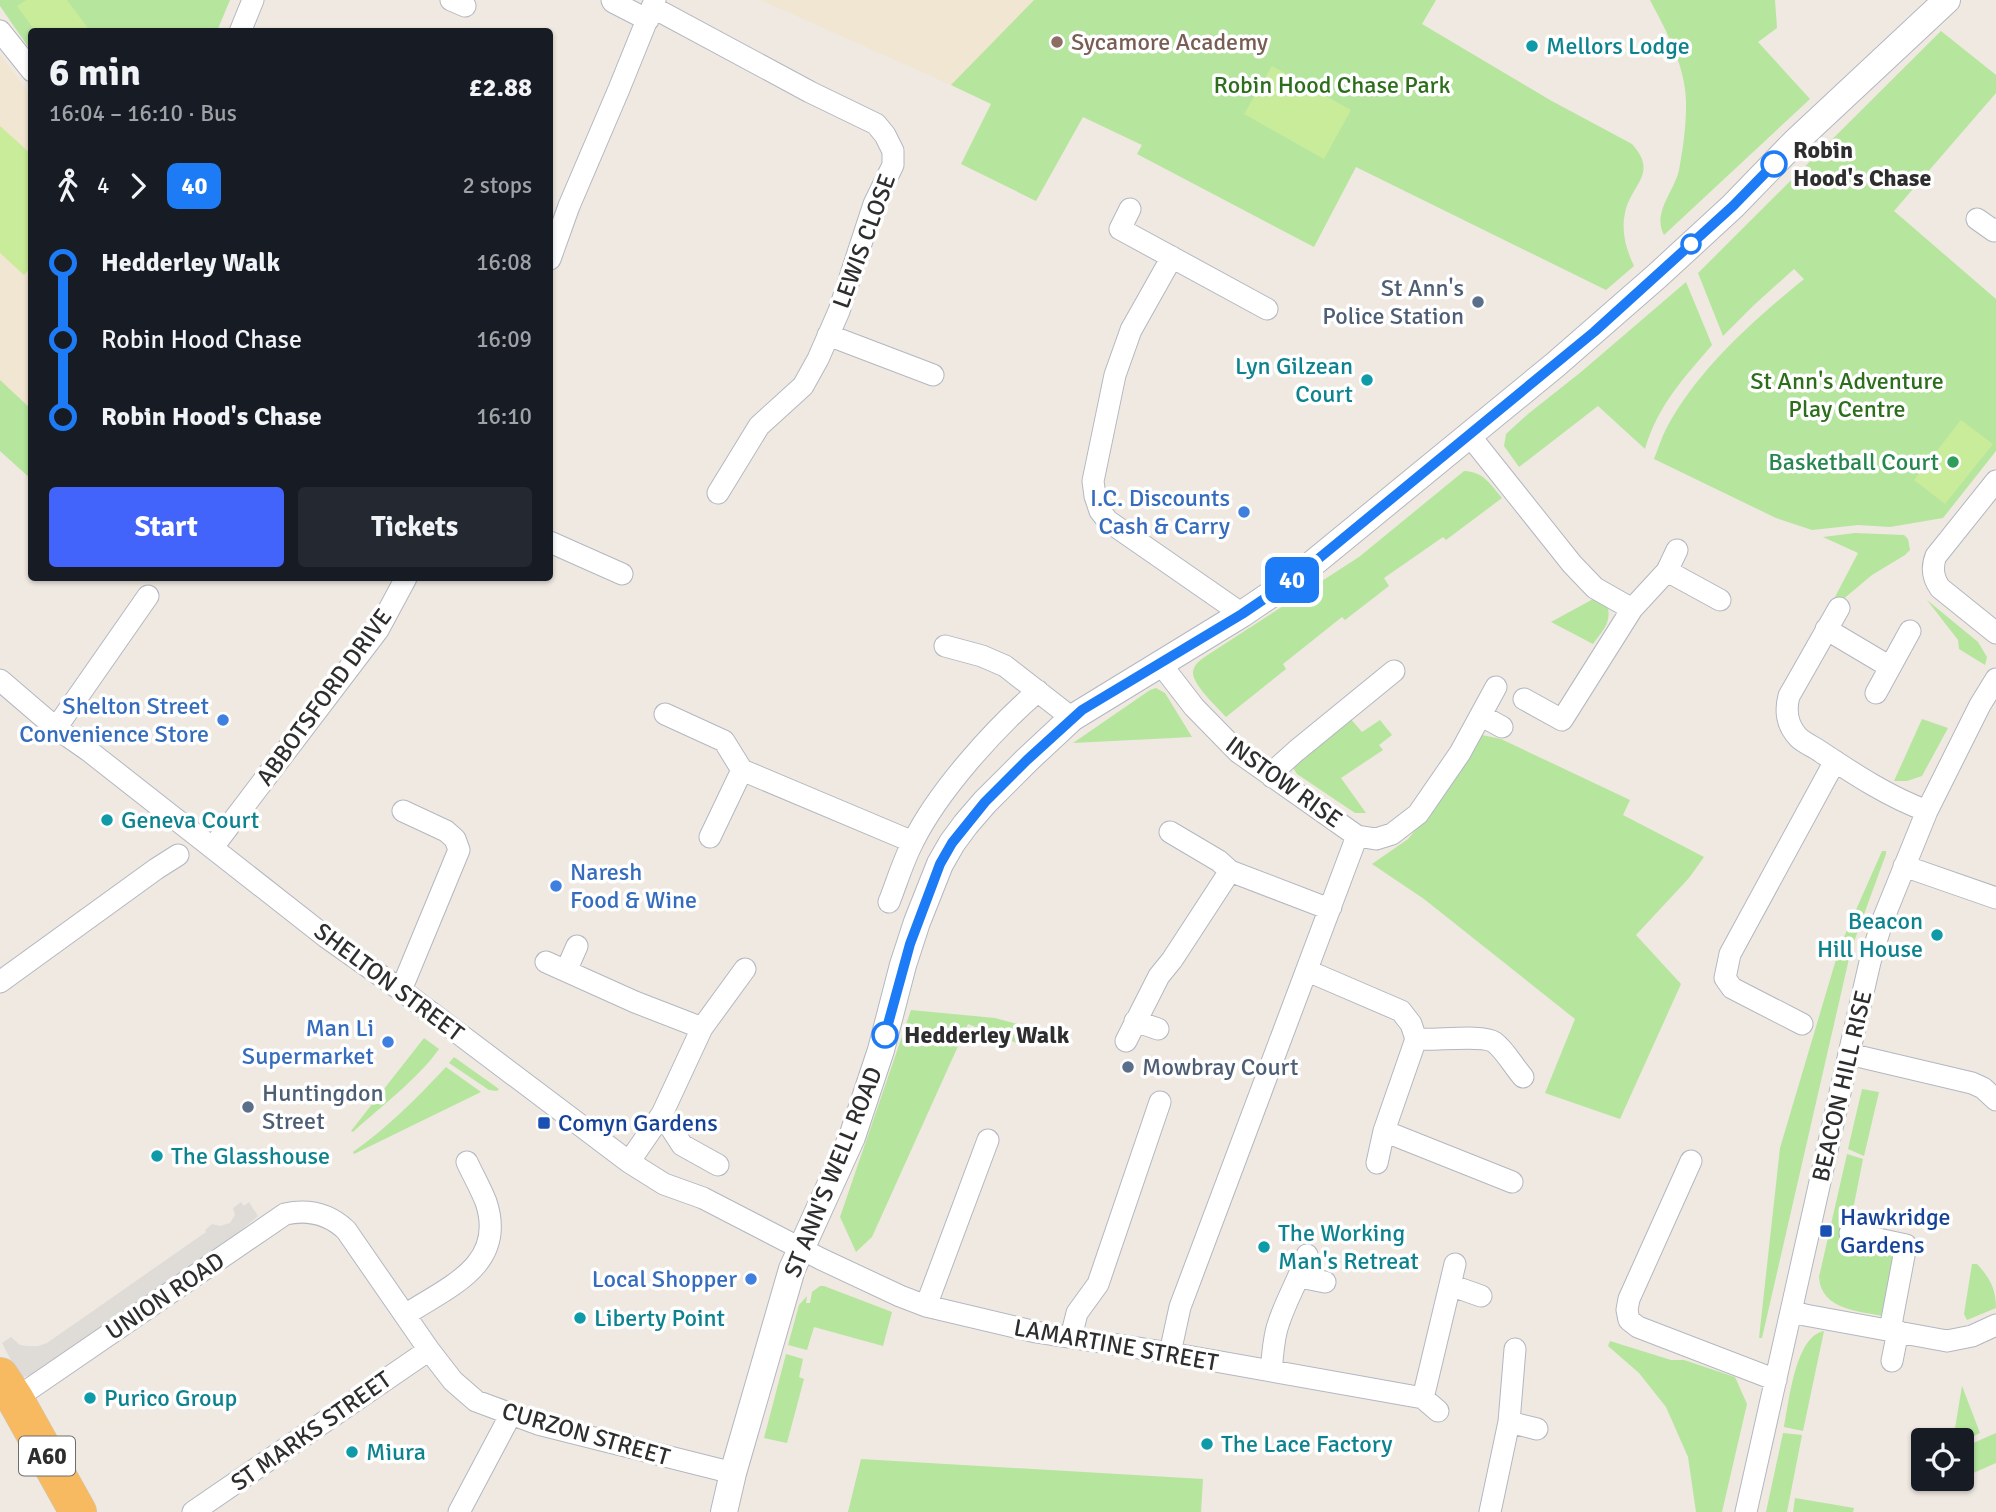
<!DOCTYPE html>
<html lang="en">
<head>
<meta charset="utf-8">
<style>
	:root { --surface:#171b24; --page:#242831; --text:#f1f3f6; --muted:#9ea1a6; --accent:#4264fb }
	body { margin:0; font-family:Signika,sans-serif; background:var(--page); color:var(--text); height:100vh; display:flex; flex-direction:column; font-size:26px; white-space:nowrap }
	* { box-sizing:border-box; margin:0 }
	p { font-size:23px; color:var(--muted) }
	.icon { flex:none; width:38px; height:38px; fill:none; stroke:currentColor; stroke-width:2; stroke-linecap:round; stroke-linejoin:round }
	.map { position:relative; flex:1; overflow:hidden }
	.sheet { position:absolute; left:28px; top:28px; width:525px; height:553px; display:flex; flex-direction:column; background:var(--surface); border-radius:7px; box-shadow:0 2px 5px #0004 }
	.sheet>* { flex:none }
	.badge { padding:0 14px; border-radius:10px; font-size:24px; line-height:46px }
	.tools { position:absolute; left:1911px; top:1428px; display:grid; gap:14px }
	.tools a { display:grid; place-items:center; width:63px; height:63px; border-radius:7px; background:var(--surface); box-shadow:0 2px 5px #0004; font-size:35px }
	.map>.badge { position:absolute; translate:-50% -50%; box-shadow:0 0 0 4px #fff }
	.legs { display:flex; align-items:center; gap:10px; height:77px; padding:0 21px; font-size:23px }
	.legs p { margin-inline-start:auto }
	.summary { display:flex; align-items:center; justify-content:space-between; height:119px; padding:0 21px }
	h1 { font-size:38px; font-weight:700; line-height:52px }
	.action { display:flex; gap:14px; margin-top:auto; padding:14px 21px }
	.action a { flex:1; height:80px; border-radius:7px; background:var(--accent); color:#fff; font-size:28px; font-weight:700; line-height:80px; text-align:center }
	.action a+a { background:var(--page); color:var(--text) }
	ul { padding:0 21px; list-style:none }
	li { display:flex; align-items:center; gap:24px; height:77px; font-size:26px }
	li i { display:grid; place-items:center; width:10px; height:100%; margin:0 9px; background:currentColor }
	li i::after { content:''; width:18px; height:18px; margin:-9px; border:5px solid; border-radius:50%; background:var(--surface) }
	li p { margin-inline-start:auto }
	li:first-child i { background:linear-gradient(#0000 50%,currentColor 0) }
	li:last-child i { background:linear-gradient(currentColor 50%,#0000 0) }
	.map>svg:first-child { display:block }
	.education { fill:#f0e6d1 }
	.green { fill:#b6e59e }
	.pitch { fill:#c9ec9a }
	.plaza { fill:#dfdcd8 }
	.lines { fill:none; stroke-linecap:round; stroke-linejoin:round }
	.minor-casing { stroke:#b4b7c1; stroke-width:23 }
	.tertiary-casing { stroke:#b4b7c1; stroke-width:28 }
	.trunk-casing { stroke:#c9c9c9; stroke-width:38 }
	.minor { stroke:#fff; stroke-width:21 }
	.tertiary { stroke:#fff; stroke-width:26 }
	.trunk { stroke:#f8ba60; stroke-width:37 }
	.line-1-casing { stroke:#fff; stroke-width:16 }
	.line-1 { stroke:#1e7bf6; stroke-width:10 }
	.education-dot { fill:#8d6e63; stroke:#fff; stroke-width:2.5 }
	.culture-dot { fill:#0f9aa8; stroke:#fff; stroke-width:2.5 }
	.stop-1-dot { fill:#fff; stroke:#1e7bf6; stroke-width:3.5 }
	.service-dot { fill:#5c6f8a; stroke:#fff; stroke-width:2.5 }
	.leisure-dot { fill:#2e9e5b; stroke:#fff; stroke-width:2.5 }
	.shop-dot { fill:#3f7fe0; stroke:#fff; stroke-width:2.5 }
	.transit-dot { fill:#1a4fb4; stroke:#fff; stroke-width:2.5 }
	.labels { text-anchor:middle; stroke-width:7; stroke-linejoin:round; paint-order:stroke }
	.shield { fill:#fff; stroke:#6d6d6d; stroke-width:2 }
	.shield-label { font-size:23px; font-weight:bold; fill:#2e2e2e }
	.education-label { font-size:24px; fill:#785e54; stroke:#fff; text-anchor:start }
	.culture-label { font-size:24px; fill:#0d838f; stroke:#fff; text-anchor:start }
	.park-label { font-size:24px; fill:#2c6e1b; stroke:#fff }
	.stop-label { font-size:24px; font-weight:bold; fill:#2e2e2e; stroke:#fff; text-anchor:start }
	.street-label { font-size:24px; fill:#2e2e2e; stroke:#fff }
	.service-label { font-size:24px; fill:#4e5e75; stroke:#fff; text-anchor:start }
	.leisure-label { font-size:24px; fill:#27864d; stroke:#fff; text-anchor:end }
	.shop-label { font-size:24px; fill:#366cbe; stroke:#fff; text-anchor:end }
	.transit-label { font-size:24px; fill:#164399; stroke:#fff; text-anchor:start }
</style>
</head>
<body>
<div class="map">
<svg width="1996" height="1512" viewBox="0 0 1996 1512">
	<rect width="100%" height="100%" fill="#efe9e1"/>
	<path class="education" d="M761,0H1279L1143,146L1083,117L1069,141L951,85Z
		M0,54L31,96V479L0,451Z"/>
	<path class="green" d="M0,0H230L217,31L32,32L31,51L0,6Z
		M1034,0H1436L1422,24L1550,100L1632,144C1659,174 1631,184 1625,213C1621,232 1626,249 1634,266L1606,290L1356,167L1314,247L1137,154L1142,145L1083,117L1036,201L961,164L991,104L951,85Z
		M1650,0H1775L1777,28L1758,42L1810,99L1664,235C1652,213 1674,192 1679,170C1683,149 1686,127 1686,106C1687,69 1667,32 1650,0Z
		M1941,31L1996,75V93L1894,211L1996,299V451L1943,518L1890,527L1858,525L1812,530L1776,518L1654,459C1658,449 1661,439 1666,429C1698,369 1752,322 1804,279L1794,269L1754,305L1723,336L1698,273Z
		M1686,282L1712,345C1683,379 1658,405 1645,449L1598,406L1519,467L1504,446L1506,434L1528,414L1581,372Z
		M0,380L31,409V479L0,451Z
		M1464,471C1483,471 1491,485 1502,498L1446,540L1443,537L1384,578L1389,586L1345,620L1342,617L1283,664L1286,669L1226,717C1217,707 1192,684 1193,672C1194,665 1198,662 1203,658L1359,557Z
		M1855,533L1904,535L1908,539L1910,550L1905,555L1872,575L1841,601L1835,597L1858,553L1823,537Z
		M1595,598L1608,608C1611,624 1602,631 1593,644L1551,622Z
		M1927,600L1978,642L1987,657L1985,665L1959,649L1958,640Z
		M1156,688L1165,693L1192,737L1073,743L1150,690Z
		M1349,717L1362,732L1380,720L1392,735L1379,745L1383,750L1341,778L1366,813H1355L1297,774L1292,766Z
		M1922,719L1948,728L1922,776L1907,781H1894Z
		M1482,735L1501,739L1630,800L1623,815L1704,857L1689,878L1636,935L1681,984L1620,1119L1545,1093L1575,1019L1424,899L1372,864L1408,839L1441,799Z
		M1882,851H1886V854L1851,950L1762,1338H1759L1780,1148L1840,946Z
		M911,1010L995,1018L1025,1026L1019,1044L968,1024L872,1237L856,1252L840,1217Z
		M424,1038L439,1049C418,1079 380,1107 353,1132L351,1131Z
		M454,1057L499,1089L497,1091L489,1090L449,1063Z
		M446,1067L481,1092L354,1154L353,1152C387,1128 417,1098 446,1067Z
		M1862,1089L1879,1092L1864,1156L1848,1149Z
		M1847,1154L1863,1159L1847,1240L1889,1249L1895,1255L1888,1317C1861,1311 1821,1311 1819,1277Z
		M1972,1264H1977C1990,1278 1996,1289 1996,1308L1967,1320L1964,1314Z
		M820,1286H824L892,1312L883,1346L814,1327L807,1350L788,1345L799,1305L807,1296L806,1303H810L812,1292Z
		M1824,1331L1803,1431L1784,1427C1789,1403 1795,1336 1824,1331Z
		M1610,1341L1671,1360H1684L1735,1377L1747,1404L1722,1512H1696L1688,1457L1666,1407L1639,1373L1608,1346Z
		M786,1354L803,1359L799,1377L804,1379L787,1443L764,1438Z
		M1962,1386L1980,1433L1962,1442V1440H1953Z
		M1783,1433L1802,1435L1787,1512H1766Z
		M1996,1433V1463L1962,1478V1448Z
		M861,1459L1203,1479L1201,1512H848Z
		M1795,1498L1854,1508L1853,1512H1793Z"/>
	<path class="pitch" d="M26,0H67L90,31H35L17,6Z
		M1272,66L1351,110L1324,159L1244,114Z
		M0,126L31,154V267L24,275L0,253Z
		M1961,420L1993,444L1945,504L1914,480Z"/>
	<path class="plaza" d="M241,1202L244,1206L249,1202L258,1216L235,1235L36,1374L24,1377L19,1376L2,1343L11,1337L20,1345L28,1346H38L47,1343L206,1232L205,1230L212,1224L220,1226L230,1223L235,1215L233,1208Z"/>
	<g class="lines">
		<g class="minor-casing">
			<path id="minor" d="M451,0L465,6
				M612,0L613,2L648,20
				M652,7L810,92L876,124L885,135L893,151V165L874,204L839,311L818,359L803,386L759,426L718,493
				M0,31L32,71
				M240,32L253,0
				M1130,209L1120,229L1267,309
				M1977,219L1994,231L1996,229
				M1172,257L1131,330L1115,375L1093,481L1095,496L1100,511L1108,521L1242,614
				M550,259L569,206L619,89L655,0
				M828,335L933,375
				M1470,436L1572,564L1595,588L1632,609L1562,720L1524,699
				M1996,481L1936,556C1931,568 1933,578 1940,588L1996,633
				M550,542L622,574
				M1667,571L1677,550
				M1839,608L1789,696C1785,711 1787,725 1798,737C1804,743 1814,747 1821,752C1854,774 1889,797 1927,811
				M1632,609L1667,571L1720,600
				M1826,629L1890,667
				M945,646L982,656L1005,666L1072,718
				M1160,663L1194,707L1238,752L1357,836L1376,839L1392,834L1418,814L1460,753L1496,687
				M0,680L56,728L89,751L326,937L401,990L629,1162L664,1184L703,1198L821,1259L900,1296L926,1306L1036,1332L1170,1353L1423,1398L1438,1411
				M1876,693L1910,631
				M665,714L724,741L742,770L913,842
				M1482,716L1502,727
				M56,728L148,596
				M1272,777L1275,770L1296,751L1394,671
				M1170,832L1219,861L1230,871L1324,907H1331
				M710,837L742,770
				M213,847L378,630L406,578
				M1904,866L1996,898
				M889,902C897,882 903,861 913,842C938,791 995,728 1038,691
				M546,962L635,1002L702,1028
				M566,971L577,946
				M1308,971L1401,1011L1411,1024L1416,1039L1384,1131L1377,1163
				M0,982L156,869L178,855
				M401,990L459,850L455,839L446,831L403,811
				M1135,1021L1158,1029
				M1802,1024L1732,988L1725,978L1730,954L1835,761
				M1416,1039C1434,1041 1482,1034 1494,1042C1505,1050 1514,1067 1523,1077
				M1126,1041L1159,976L1172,960L1230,871
				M1849,1054L1972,1083L1983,1088L1996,1100
				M662,1114L682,1145L718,1165
				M1384,1131L1512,1182
				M1691,1161L1629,1299L1627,1310L1629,1320L1638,1327L1776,1380
				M629,1162L662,1114L702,1028L745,969
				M1850,1233L1906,1245L1890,1330
				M1300,1277L1325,1282
				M1450,1285L1481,1296
				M926,1306L988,1140
				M1792,1311L1805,1315L1947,1341L1972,1336L1996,1325
				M405,1315C448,1287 507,1265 486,1202C481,1189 473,1175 467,1162
				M1071,1337L1077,1313L1098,1284L1160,1102
				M1170,1353L1180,1307L1357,836
				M1892,1361L1898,1331
				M1271,1371C1273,1355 1273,1337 1279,1322C1287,1298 1299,1279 1307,1255
				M1423,1398L1455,1264
				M15,1399L285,1214C308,1209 329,1214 346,1230L429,1350L453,1381L476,1401L538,1424L733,1473
				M1509,1422L1537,1429
				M193,1512L429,1350
				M459,1512L511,1414
				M1490,1512L1509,1422L1515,1349
				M1746,1512L1837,1106L1870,962L1882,922L1927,811L1980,705L1996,679"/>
		</g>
		<g class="tertiary-casing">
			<path id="tertiary" d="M724,1512L733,1473L792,1269L852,1137L881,1050L903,965L917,922L940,864L952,843L966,824L985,802L1027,760L1072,718L1242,614L1295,578L1555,365L1657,276L1733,206L1795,142L1947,0"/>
		</g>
		<g class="trunk-casing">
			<path id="trunk" d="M0,1376L15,1399L78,1512"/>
		</g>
		<use href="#minor" class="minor"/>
		<use href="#tertiary" class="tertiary"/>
		<use href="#trunk" class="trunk"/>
	</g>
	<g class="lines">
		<g class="line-1-casing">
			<path id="line-1" d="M885,1035L910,944L940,864L952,843L985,802L1027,760L1082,710L1242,614L1295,578L1594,332L1733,206L1774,164"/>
		</g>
		<use href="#line-1" class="line-1"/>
	</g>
	<circle class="education-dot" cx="1057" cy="42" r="7"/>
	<g class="culture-dot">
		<circle cx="1532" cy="46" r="7"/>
		<circle cx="1367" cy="380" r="7"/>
		<circle cx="107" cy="820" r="7"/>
		<circle cx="1937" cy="935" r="7"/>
		<circle cx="157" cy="1156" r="7"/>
		<circle cx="1264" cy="1247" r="7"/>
		<circle cx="580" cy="1318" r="7"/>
		<circle cx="90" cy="1398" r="7"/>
		<circle cx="1207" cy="1444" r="7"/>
		<circle cx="352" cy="1452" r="7"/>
	</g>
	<g class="stop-1-dot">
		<circle cx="1774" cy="164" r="12"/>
		<circle cx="1691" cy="244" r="9"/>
		<circle cx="885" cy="1035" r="12"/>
	</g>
	<g class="service-dot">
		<circle cx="1478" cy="302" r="7"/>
		<circle cx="1128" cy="1067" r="7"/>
		<circle cx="248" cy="1107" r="7"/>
	</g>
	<circle class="leisure-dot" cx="1953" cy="462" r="7"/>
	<g class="shop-dot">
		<circle cx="1244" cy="512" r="7"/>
		<circle cx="223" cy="720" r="7"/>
		<circle cx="556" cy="886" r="7"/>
		<circle cx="388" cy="1042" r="7"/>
		<circle cx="751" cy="1279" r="7"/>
	</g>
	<g class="transit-dot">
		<rect x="537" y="1116" width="14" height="14" rx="3.5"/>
		<rect x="1819" y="1224" width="14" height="14" rx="3.5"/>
	</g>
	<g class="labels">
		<rect class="shield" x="19" y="1436.5" width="56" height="39" rx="5"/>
		<g class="shield-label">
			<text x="47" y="1464">A60</text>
		</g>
		<g class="education-label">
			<text x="1071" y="50">Sycamore Academy</text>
		</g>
		<g class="culture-label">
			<text x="1546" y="54">Mellors Lodge</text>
			<text x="1353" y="374" text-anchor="end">Lyn Gilzean<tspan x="1353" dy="28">Court</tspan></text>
			<text x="121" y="828">Geneva Court</text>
			<text x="1923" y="929" text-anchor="end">Beacon<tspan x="1923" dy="28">Hill House</tspan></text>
			<text x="171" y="1164">The Glasshouse</text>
			<text x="1278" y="1241">The Working<tspan x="1278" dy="28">Man's Retreat</tspan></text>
			<text x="594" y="1326">Liberty Point</text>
			<text x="104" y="1406">Purico Group</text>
			<text x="1221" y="1452">The Lace Factory</text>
			<text x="366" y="1460">Miura</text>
		</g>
		<g class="park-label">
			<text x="1332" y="93">Robin Hood Chase Park</text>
			<text x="1847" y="389">St Ann's Adventure<tspan x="1847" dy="28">Play Centre</tspan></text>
		</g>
		<g class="stop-label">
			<text x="1793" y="158">Robin<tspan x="1793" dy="28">Hood's Chase</tspan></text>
			<text x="904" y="1043">Hedderley Walk</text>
		</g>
		<g class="street-label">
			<text transform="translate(864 241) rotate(-70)" y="8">LEWIS CLOSE</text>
			<text transform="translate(324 697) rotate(-54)" y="8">ABBOTSFORD DRIVE</text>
			<text transform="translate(1284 782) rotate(36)" y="8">INSTOW RISE</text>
			<text transform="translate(389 982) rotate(37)" y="8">SHELTON STREET</text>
			<text transform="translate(1842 1086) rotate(-77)" y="8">BEACON HILL RISE</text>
			<text transform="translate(833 1172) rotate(-68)" y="8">ST ANN'S WELL ROAD</text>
			<text transform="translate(165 1296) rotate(-34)" y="8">UNION ROAD</text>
			<text transform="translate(1116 1345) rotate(10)" y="8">LAMARTINE STREET</text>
			<text transform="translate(311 1431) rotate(-35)" y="8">ST MARKS STREET</text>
			<text transform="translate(586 1434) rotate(16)" y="8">CURZON STREET</text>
		</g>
		<g class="service-label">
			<text x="1464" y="296" text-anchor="end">St Ann's<tspan x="1464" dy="28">Police Station</tspan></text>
			<text x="1142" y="1075">Mowbray Court</text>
			<text x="262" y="1101">Huntingdon<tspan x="262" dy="28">Street</tspan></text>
		</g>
		<g class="leisure-label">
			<text x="1939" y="470">Basketball Court</text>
		</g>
		<g class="shop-label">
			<text x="1230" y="506">I.C. Discounts<tspan x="1230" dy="28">Cash &amp; Carry</tspan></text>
			<text x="209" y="714">Shelton Street<tspan x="209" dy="28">Convenience Store</tspan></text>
			<text x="570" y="880" text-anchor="start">Naresh<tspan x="570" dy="28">Food &amp; Wine</tspan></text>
			<text x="374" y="1036">Man Li<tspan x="374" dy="28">Supermarket</tspan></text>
			<text x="737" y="1287">Local Shopper</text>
		</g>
		<g class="transit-label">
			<text x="558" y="1131">Comyn Gardens</text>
			<text x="1840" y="1225">Hawkridge<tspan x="1840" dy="28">Gardens</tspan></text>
		</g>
	</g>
</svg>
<div class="tools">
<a><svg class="icon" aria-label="locate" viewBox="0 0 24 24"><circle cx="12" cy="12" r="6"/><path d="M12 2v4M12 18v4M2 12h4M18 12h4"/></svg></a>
</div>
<b class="badge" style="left:1292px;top:580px;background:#1e7bf6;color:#fff">40</b>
<section class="sheet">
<div class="summary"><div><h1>6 min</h1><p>16:04 – 16:10 · Bus</p></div><b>£2.88</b></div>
<div class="legs"><svg class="icon" aria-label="walk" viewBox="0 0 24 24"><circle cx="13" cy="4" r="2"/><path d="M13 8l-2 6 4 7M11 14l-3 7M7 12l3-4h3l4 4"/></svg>4<svg class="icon" aria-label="forward" viewBox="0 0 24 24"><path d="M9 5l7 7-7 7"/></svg><b class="badge" style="background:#1e7bf6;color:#fff">40</b><p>2 stops</p></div>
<ul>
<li><i style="color:#1e7bf6"></i><b>Hedderley Walk</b><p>16:08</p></li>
<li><i style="color:#1e7bf6"></i><span>Robin Hood Chase</span><p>16:09</p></li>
<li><i style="color:#1e7bf6"></i><b>Robin Hood's Chase</b><p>16:10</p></li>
</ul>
<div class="action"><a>Start</a><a>Tickets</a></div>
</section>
</div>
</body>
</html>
